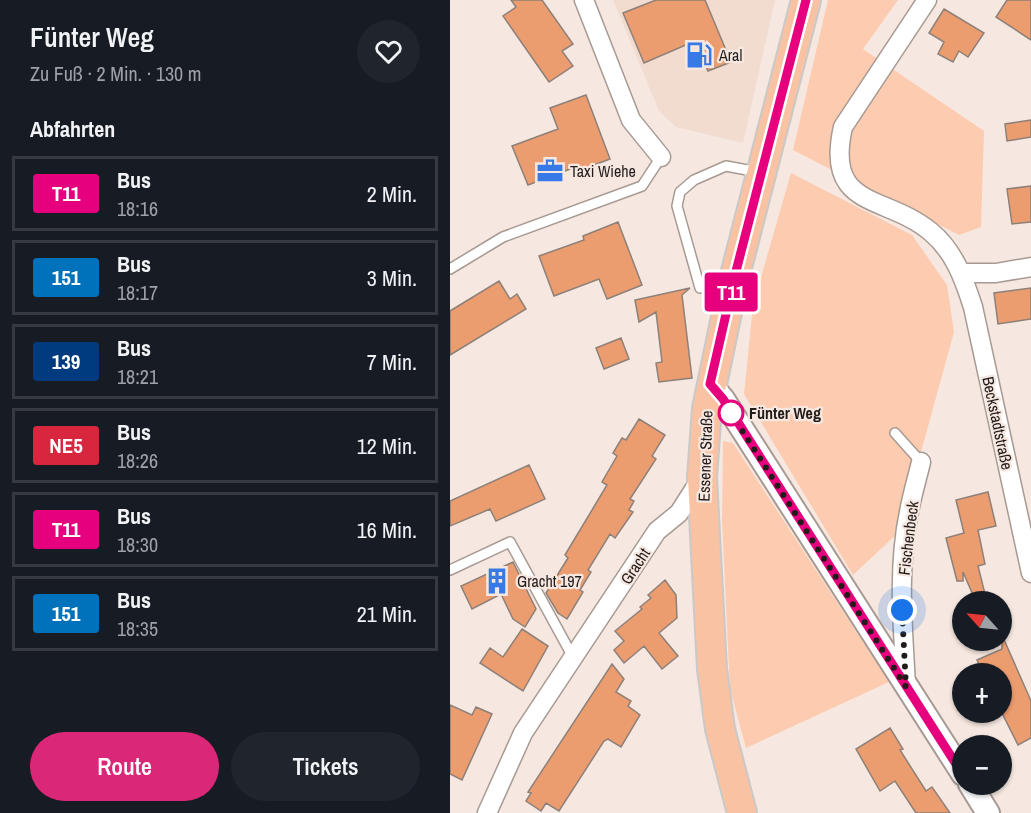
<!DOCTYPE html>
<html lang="de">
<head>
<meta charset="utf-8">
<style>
	:root { --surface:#171b24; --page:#20242c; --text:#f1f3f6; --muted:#9ea1a6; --line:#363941; --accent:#db2777 }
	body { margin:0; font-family:"Archivo Narrow",sans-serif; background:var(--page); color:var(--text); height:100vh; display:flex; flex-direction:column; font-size:22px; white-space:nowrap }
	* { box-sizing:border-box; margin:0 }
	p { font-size:20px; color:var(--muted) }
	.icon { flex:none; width:33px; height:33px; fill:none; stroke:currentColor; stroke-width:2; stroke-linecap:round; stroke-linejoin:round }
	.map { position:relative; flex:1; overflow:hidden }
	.panel { display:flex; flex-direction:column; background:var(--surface); width:450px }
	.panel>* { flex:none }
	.badge { padding:0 12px; border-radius:4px; font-size:21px; line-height:39px }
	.needle { width:39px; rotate:297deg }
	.buttons { position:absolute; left:502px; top:591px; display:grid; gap:12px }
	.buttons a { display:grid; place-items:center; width:60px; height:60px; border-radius:50%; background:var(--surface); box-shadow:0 2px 4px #0004; font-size:30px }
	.you { position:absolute; width:30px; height:30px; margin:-15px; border:4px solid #fff; border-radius:50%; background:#1a73e8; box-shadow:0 0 0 9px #1a73e833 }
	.map>.badge { position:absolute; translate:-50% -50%; box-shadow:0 0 0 3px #fff }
	h2 { padding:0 30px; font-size:22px; line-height:54px }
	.round { display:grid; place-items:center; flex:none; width:63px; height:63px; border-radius:32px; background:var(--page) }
	.headline { display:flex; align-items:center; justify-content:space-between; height:102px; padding:0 30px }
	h1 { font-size:28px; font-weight:600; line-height:45px }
	.button { display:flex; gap:12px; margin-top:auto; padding:12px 30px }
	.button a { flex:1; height:69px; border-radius:36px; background:var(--accent); color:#fff; font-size:24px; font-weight:600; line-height:69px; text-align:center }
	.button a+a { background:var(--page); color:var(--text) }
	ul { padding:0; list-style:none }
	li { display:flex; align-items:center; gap:18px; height:75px; margin:0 12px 9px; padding:0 18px; border:3px solid var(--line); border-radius:0px }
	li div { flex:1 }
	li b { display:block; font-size:22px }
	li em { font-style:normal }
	li .badge { min-width:66px; font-weight:700; text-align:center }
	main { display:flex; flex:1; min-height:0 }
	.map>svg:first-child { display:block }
	.built { fill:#f2dcd0 }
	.green { fill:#fdcbaf }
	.building { fill:#ec9d6f; stroke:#8d8079; stroke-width:1.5 }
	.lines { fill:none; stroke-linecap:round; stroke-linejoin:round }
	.service-casing { stroke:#a79a93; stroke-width:12 }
	.minor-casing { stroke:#a79a93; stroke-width:21 }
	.tertiary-casing { stroke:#a79a93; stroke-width:26 }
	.primary-casing { stroke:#cac9c8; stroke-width:32 }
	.service { stroke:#fff; stroke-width:9 }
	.minor { stroke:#fff; stroke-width:18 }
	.tertiary { stroke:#fff; stroke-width:22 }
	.primary { stroke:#f9c2a2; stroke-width:28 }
	.line-casing { stroke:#fff; stroke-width:14 }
	.line { stroke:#e6007e; stroke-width:9 }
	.walk { stroke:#211c19; stroke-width:6; stroke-dasharray:0 10.8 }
	.stop-dot { fill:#fff; stroke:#e6007e; stroke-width:3 }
	.labels { text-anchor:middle; stroke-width:4.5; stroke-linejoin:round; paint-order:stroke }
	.poi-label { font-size:16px; fill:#211c19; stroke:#f6e8e0; text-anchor:start }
	.stop-label { font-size:16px; font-weight:bold; fill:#211c19; stroke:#f6e8e0; text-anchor:start }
	.street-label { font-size:16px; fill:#211c19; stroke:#f6e8e0 }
</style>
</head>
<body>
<main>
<section class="panel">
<div class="headline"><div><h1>Fünter Weg</h1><p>Zu Fuß · 2 Min. · 130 m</p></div><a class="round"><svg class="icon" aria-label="heart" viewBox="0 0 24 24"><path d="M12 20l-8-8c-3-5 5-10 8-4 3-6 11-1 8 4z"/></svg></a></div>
<h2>Abfahrten</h2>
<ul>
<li><span class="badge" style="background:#e6007e;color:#fff">T11</span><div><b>Bus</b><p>18:16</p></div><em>2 Min.</em></li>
<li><span class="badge" style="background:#0072bc;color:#fff">151</span><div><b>Bus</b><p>18:17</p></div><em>3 Min.</em></li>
<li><span class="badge" style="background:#003b80;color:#fff">139</span><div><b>Bus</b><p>18:21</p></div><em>7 Min.</em></li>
<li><span class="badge" style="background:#d7263d;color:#fff">NE5</span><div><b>Bus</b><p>18:26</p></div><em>12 Min.</em></li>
<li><span class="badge" style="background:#e6007e;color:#fff">T11</span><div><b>Bus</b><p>18:30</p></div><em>16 Min.</em></li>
<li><span class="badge" style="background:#0072bc;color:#fff">151</span><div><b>Bus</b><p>18:35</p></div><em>21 Min.</em></li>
</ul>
<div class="button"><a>Route</a><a>Tickets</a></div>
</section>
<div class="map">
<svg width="581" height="813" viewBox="0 0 581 813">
	<rect width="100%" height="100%" fill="#f6e8e0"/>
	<path class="built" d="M163,0H325L293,143L226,127L209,111Z"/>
	<path class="green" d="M378,0H448L413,49L534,131L531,227L509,235L343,150Z
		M341,173L462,235L497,285L504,332L449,532L403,575L294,394L303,305Z
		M273,441L283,443L439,682L296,748L280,689L272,520Z"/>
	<path class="building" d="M61,0H92L123,44L112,51L123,66L99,82L53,16L66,7Z
		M206,0H255L281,62L258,71L245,41L194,63L173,13Z
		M557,0H581V40L546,17Z
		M494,9L534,33L518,57L509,51L503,62L488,54L494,42L479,33Z
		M136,95L160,159L125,172L123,168L78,185L62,146L108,129L100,108Z
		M581,120V137L557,141L555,124Z
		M581,186V222L562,224L557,189Z
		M168,222L192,285L157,299L149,279L104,296L89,256L134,240L133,236Z
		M49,281L60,299L67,294L76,309L0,355V311Z
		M240,288L232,295L242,378L209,382L206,363L212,362L206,312L189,322L185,300Z
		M581,288V319L548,324L544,293Z
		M171,338L179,359L154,369L146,348Z
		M189,419L215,435L202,456L206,459L180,499L184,501L179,510L183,512L165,538L160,534L138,570L141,572L130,590L133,592L117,619L108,613L96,593L118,558L115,555L157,485L152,482L167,456L163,453L172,438L176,440Z
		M79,465L95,499L46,521L40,509L0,526V501Z
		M538,492L546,526L528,530L535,564L528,566L537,602H526L513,572V581H507L496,538L514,533L506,500Z
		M63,562L86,609L75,627L63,619L51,594L22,609L11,586Z
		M215,580L226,595L227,618L209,633L228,656L212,669L194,646L174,663L164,650L174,641L165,631L192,609L190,607L201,598L198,595Z
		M72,629L98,646L73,691L30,663L40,648L53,657Z
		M552,635L581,701V738L568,745L552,713V674H533L527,660L552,649Z
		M162,664L174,679L166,692L181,701L178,706L190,715L171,747L158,739L154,741L109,811L96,803L91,811L76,801L81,793L78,792Z
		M0,705L22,715L26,707L42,714L12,780L0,774Z
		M440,728L453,749L450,750L476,791L482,787L500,813H466L445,781L430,791L406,749Z"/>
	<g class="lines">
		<g class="service-casing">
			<path id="service" d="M0,269L53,237L192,186L211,157
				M250,288L227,206L230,192L244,180L276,166L308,172
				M445,433L471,462
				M0,570L60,542L124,659"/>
		</g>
		<g class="minor-casing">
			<path id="minor" d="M134,0L181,120L211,157
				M477,0L393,127C374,210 436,194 481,232C504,251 514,279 523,307L581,573
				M512,273H546L581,267
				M456,685C453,628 447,569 459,512C462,495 467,479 471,462
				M37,813L73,733L207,531L229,513L252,477"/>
		</g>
		<g class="tertiary-casing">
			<path id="tertiary" d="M260,384L273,399L513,774
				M520,784L538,813"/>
		</g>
		<g class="primary-casing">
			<path id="primary" d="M292,813L270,729L262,669L252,477L257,408L284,279L356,0"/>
		</g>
		<use href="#service" class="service"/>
		<use href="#minor" class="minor"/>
		<use href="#tertiary" class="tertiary"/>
		<use href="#primary" class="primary"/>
	</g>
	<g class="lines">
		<g class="line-casing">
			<path id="line" d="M356,0L284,279L260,384L273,399L513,775"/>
		</g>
		<use href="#line" class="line"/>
		<path class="walk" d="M281,413L456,687L452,610"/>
	</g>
	<defs>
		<g id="fuel-bare" transform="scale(2.07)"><path d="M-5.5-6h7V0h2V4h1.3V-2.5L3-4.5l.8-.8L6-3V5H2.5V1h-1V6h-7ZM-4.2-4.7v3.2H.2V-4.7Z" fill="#3979e7" stroke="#f6e8e0" stroke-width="2.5" paint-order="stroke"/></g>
		<g id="office-bare" transform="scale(2.07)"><path d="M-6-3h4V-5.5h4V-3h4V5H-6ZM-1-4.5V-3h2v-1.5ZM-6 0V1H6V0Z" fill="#3979e7" stroke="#f6e8e0" stroke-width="2.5" paint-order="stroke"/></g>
		<g id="building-bare" transform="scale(2.07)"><path d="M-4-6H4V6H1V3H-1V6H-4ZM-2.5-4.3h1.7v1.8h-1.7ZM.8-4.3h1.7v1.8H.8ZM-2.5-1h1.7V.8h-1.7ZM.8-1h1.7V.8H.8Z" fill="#3979e7" stroke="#f6e8e0" stroke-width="2.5" paint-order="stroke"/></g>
	</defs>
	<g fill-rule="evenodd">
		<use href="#fuel-bare" x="249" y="55"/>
		<use href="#office-bare" x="100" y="171"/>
		<use href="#building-bare" x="47" y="581"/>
	</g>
	<circle class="stop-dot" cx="281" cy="413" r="12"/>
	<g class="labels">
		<g class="poi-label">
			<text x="269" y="61">Aral</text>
			<text x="120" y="177">Taxi Wiehe</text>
			<text x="67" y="587">Gracht 197</text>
		</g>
		<g class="stop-label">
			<text x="299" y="419">Fünter Weg</text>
		</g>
		<g class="street-label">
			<text transform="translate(548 423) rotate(78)" y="6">Beckstadtstraße</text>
			<text transform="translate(255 456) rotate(-88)" y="6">Essener Straße</text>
			<text transform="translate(458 538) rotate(-83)" y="6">Fischenbeck</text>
			<text transform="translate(185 566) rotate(-57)" y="6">Gracht</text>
		</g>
	</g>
</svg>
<div class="buttons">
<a><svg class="needle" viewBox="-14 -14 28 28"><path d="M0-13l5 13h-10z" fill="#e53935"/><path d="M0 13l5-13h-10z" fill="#9ea1a6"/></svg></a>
<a>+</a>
<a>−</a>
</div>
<div class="you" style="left:452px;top:610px"></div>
<b class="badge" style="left:281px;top:292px;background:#e6007e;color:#fff">T11</b>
</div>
</main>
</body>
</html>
